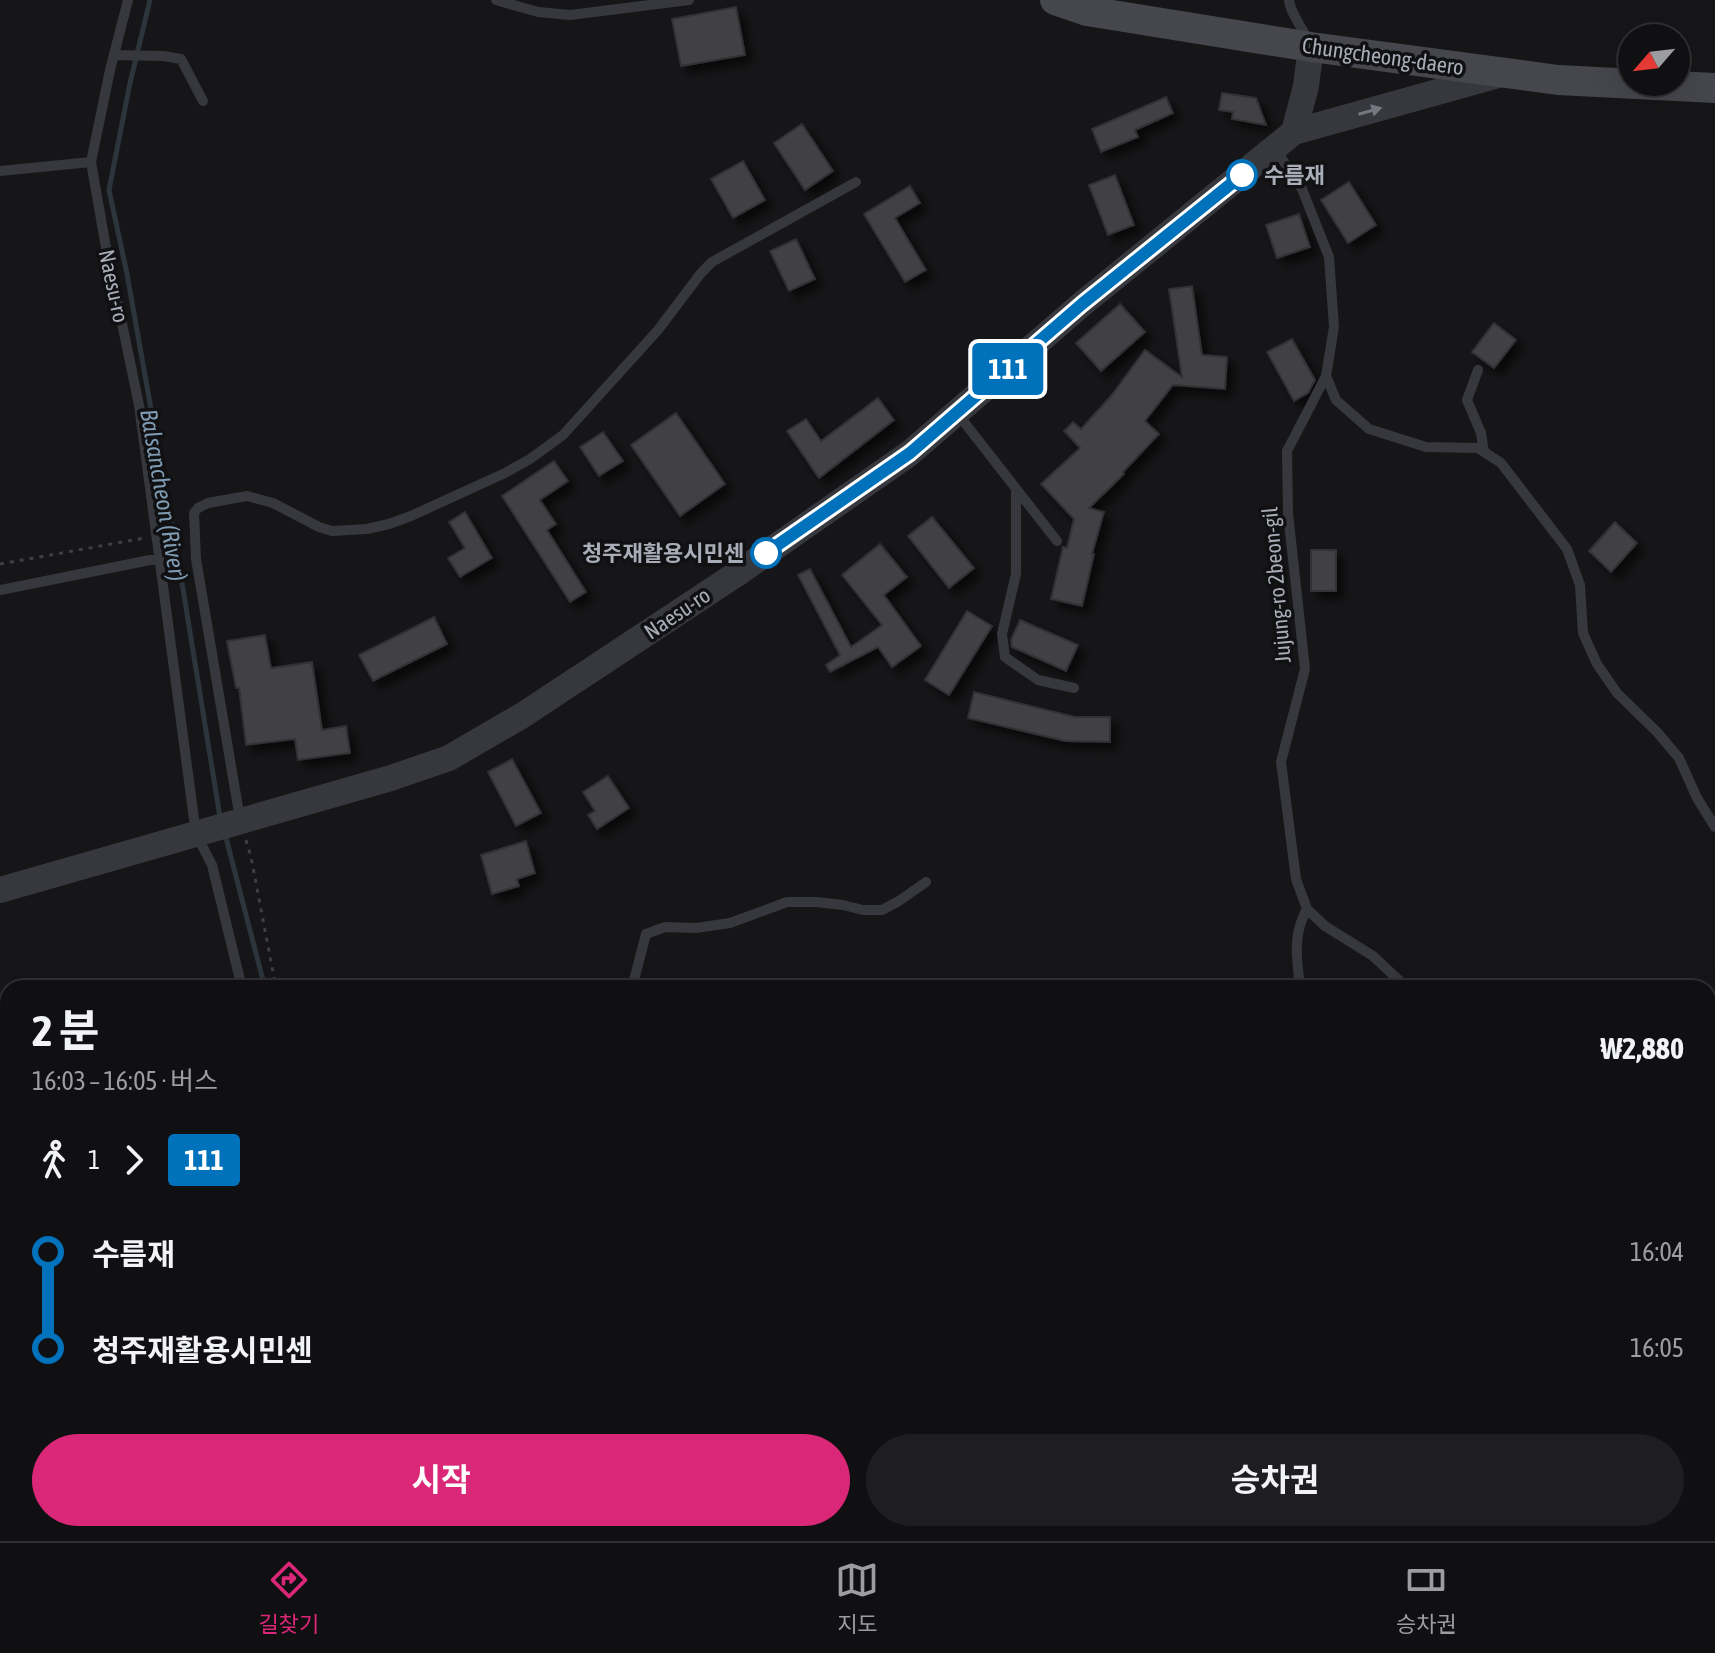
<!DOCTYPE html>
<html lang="ko">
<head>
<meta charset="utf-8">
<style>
	:root { --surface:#101012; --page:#1e1e20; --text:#f1f3f6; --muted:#9c9d9f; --line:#303032; --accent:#db2777 }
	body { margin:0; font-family:"Asap Condensed","Noto Sans KR",sans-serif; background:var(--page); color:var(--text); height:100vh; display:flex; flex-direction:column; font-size:30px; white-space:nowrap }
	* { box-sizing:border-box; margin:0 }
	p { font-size:26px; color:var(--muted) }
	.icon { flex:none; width:44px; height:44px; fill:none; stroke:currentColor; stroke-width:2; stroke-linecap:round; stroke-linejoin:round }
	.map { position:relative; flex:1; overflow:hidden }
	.drawer { position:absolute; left:0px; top:980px; width:1716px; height:562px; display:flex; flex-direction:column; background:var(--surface); border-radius:24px 24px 0 0; box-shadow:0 8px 32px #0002,0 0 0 2px var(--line) }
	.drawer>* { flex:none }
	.badge { padding:0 16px; border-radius:6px; font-size:28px; line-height:52px }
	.needle { width:52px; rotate:242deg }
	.controls { position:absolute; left:1618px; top:24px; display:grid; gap:16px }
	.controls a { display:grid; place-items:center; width:72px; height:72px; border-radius:50%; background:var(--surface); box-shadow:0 8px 32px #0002,0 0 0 2px var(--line); font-size:40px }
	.map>.badge { position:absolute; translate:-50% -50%; box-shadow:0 0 0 4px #fff }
	.legs { display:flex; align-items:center; gap:12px; height:88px; padding:0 32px; font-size:26px }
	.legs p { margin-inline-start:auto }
	.summary { display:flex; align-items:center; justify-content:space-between; height:136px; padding:0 32px }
	h1 { font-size:44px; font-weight:700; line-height:60px }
	.button { display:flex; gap:16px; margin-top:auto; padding:16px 32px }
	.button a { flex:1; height:92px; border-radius:48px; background:var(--accent); color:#fff; font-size:32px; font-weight:700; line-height:92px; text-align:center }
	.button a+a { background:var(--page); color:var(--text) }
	ul { padding:0 32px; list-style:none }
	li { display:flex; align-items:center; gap:28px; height:96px; font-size:30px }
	li i { display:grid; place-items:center; width:12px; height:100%; margin:0 10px; background:currentColor }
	li i::after { content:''; width:20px; height:20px; margin:-10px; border:6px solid; border-radius:50%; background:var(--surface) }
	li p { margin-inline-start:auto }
	li:first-child i { background:linear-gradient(#0000 50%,currentColor 0) }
	li:last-child i { background:linear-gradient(currentColor 50%,#0000 0) }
	.menu { display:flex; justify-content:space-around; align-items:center; height:112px; border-top:2px solid var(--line); background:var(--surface); font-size:22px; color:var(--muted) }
	.menu a { display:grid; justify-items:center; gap:4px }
	.menu .selected { color:var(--accent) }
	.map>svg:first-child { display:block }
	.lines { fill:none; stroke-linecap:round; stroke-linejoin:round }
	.stream { stroke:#2c353c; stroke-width:5 }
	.building { fill:#404145; stroke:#303034; stroke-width:2; filter:url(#shadow) }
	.path { stroke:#3d3f44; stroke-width:3; stroke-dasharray:4 6; stroke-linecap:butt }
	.service { stroke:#37383d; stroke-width:10 }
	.tertiary { stroke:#37383d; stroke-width:26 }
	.secondary { stroke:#45474d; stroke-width:30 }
	.oneway { fill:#757881 }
	.line-1-casing { stroke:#fff; stroke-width:18 }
	.line-1 { stroke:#0072bc; stroke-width:12 }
	.stop-1-dot { fill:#fff; stroke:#0072bc; stroke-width:4 }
	.labels { text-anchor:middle; stroke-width:7; stroke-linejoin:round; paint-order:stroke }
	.street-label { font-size:22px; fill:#a8adb8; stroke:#111113 }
	.stop-label { font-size:22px; font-weight:bold; fill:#a8adb8; stroke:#111113; text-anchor:start }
	.water-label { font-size:24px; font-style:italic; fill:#7f9bb3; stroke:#111113 }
</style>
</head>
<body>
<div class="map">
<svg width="1715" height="1541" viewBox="0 0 1715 1541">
	<defs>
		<filter id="shadow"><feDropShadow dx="7" dy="7" stdDeviation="4" flood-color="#0009"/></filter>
	</defs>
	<rect width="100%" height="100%" fill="#161618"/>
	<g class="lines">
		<path class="stream" d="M150,0L130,83L109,190L127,274L183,589L220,817
			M225,834L265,988
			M449,1534L457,1541"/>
	</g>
	<path class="building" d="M736,7L745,55L681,66L672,19Z
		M1222,93L1256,98L1266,125L1232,119L1233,112L1219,110Z
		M1166,97L1173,113L1135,130L1138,137L1101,152L1092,129Z
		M802,124L833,171L805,190L774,143Z
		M743,161L765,200L733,218L711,179Z
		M1115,175L1134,225L1108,235L1089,185Z
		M1349,182L1376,225L1348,243L1321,200Z
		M910,186L920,203L895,218L926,270L905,282L864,214Z
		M1299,214L1310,247L1277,258L1266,225Z
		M796,239L815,279L789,291L770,251Z
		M1192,286L1202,355L1227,357L1225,389L1173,385L1145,421L1159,434L1123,472L1124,474L1089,508L1104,512L1092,554H1094L1082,606L1051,599L1063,547L1067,548L1074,519L1041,484L1080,448L1064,431L1073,422L1081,429L1111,396L1145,350L1182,377L1169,289Z
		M1120,304L1145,332L1101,371L1076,343Z
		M1494,323L1516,340L1494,368L1472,352Z
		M1292,339L1315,380L1308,393L1294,401L1267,352Z
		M878,398L894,420L819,478L787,431L806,419L821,441Z
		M676,413L725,484L680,516L631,445Z
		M603,432L623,461L599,476L580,447Z
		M554,461L568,481L540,500L556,524L547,530L586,592L570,602L502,496Z
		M465,512L492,558L460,577L448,558L465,548L449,522Z
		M932,517L974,568L949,588L908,536Z
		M1615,522L1637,543L1611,572L1589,551Z
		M880,544L907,577L884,595L921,646L892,667L878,647L830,672L826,665L840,655L798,575L810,569L851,647L882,625L842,575Z
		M1311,550H1336V591H1311Z
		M967,611L992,626L949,695L925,680Z
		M434,617L447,644L373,681L359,655Z
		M1020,620L1078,645L1066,671L1012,647L1011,640Z
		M265,635L271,668L312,662L322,730L346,726L350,753L298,760L295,739L246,745L239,688H236L227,641Z
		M974,692L1075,717H1110V742L1065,741L968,718Z
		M512,759L541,813L516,826L488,772Z
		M608,776L629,808L597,829L588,815L595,811L583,792Z
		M526,841L535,873L517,879L519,886L492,894L481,855Z"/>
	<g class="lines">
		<path class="path" d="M0,564L145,538
			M246,840L251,857L276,988
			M418,1534L425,1541
			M470,1534L479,1541
			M1151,1534L1159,1541
			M964,1541L966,1534"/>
		<path class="service" d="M496,0L538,12L570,15L689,0
			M1289,0C1290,13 1303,28 1308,41
			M114,55L163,56L181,59L203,101
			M1276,150L1302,189L1329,257L1334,327L1326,376L1287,451L1288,513L1305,669L1281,762L1296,879L1307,909L1325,926L1373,956L1407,988
			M91,162L110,70L128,0
			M0,171L91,162L105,242L139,405L196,834L212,865L242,988
			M1478,370L1467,400L1481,433L1484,452
			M1326,376L1336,400L1369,429L1426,447L1478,448L1501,463L1567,549L1580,585L1583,633L1597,664L1617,693L1657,732L1679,758L1697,798L1715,827
			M957,413L1057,541
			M1016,489V574L1002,634L1005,657L1038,680L1074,688
			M0,590L160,558
			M240,819L196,559L194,513L198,508L208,503L247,496L273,503L319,527L332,531L367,529L389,524L411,516L505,473L530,459L563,435L658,330L701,273L712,262L856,182
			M632,988L646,934L665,927L696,928L730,923L787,902H816L843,905L863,910H882L899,901L926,882
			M1300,988C1297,958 1292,936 1307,909
			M0,1201L8,1204
			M1249,1534L1255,1541
			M1557,1534L1560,1541
			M1711,1541L1715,1531"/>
		<path class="tertiary" d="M1294,132L1306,86L1311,47
			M0,890L391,778L449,758L523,715L738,573L910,453L1082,304L1294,132L1502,74"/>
		<path class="secondary" d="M1055,0L1087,11L1311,47L1558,80L1715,88"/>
	</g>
	<defs><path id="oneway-solid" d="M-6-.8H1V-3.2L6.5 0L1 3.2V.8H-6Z" transform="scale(2)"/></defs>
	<use class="oneway" href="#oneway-solid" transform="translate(1370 111) rotate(-16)"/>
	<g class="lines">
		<g class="line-1-casing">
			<path id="line-1" d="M766,553L910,453L1082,304L1242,175"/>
		</g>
		<use href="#line-1" class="line-1"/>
	</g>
	<g class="stop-1-dot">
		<circle cx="1242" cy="175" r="14"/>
		<circle cx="766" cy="553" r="14"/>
	</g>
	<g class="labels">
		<g class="street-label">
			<text transform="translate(1383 56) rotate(8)" y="8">Chungcheong-daero</text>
			<text transform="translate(114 286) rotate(78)" y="8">Naesu-ro</text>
			<text transform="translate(1276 585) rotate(-95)" y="8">Jujung-ro 2beon-gil</text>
			<text transform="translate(677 613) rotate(-34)" y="8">Naesu-ro</text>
		</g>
		<g class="stop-label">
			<text x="1264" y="183">수름재</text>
			<text x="744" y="561" text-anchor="end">청주재활용시민센</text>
		</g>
		<g class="water-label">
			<text transform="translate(163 495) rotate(80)" y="8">Balsancheon (River)</text>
		</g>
	</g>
</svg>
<div class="controls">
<a><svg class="needle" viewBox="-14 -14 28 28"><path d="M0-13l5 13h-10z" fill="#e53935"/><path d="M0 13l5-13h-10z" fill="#9c9d9f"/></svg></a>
</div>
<b class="badge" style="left:1008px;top:369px;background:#0072bc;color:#fff">111</b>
<section class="drawer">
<div class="summary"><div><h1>2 분</h1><p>16:03 – 16:05 · 버스</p></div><b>₩2,880</b></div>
<div class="legs"><svg class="icon" aria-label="walk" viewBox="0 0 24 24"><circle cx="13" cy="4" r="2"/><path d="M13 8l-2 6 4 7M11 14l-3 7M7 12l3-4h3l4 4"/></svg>1<svg class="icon" aria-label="forward" viewBox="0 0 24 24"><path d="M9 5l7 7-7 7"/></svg><b class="badge" style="background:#0072bc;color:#fff">111</b></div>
<ul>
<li><i style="color:#0072bc"></i><b>수름재</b><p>16:04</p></li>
<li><i style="color:#0072bc"></i><b>청주재활용시민센</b><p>16:05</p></li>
</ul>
<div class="button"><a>시작</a><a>승차권</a></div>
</section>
</div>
<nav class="menu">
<a class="selected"><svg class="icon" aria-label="directions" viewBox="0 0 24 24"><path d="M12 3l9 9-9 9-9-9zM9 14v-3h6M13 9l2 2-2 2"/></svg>길찾기</a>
<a><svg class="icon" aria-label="map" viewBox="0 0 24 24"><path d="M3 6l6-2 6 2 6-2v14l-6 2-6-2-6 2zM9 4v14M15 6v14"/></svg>지도</a>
<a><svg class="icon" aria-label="tickets" viewBox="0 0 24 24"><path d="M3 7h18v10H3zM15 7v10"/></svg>승차권</a>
</nav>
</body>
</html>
